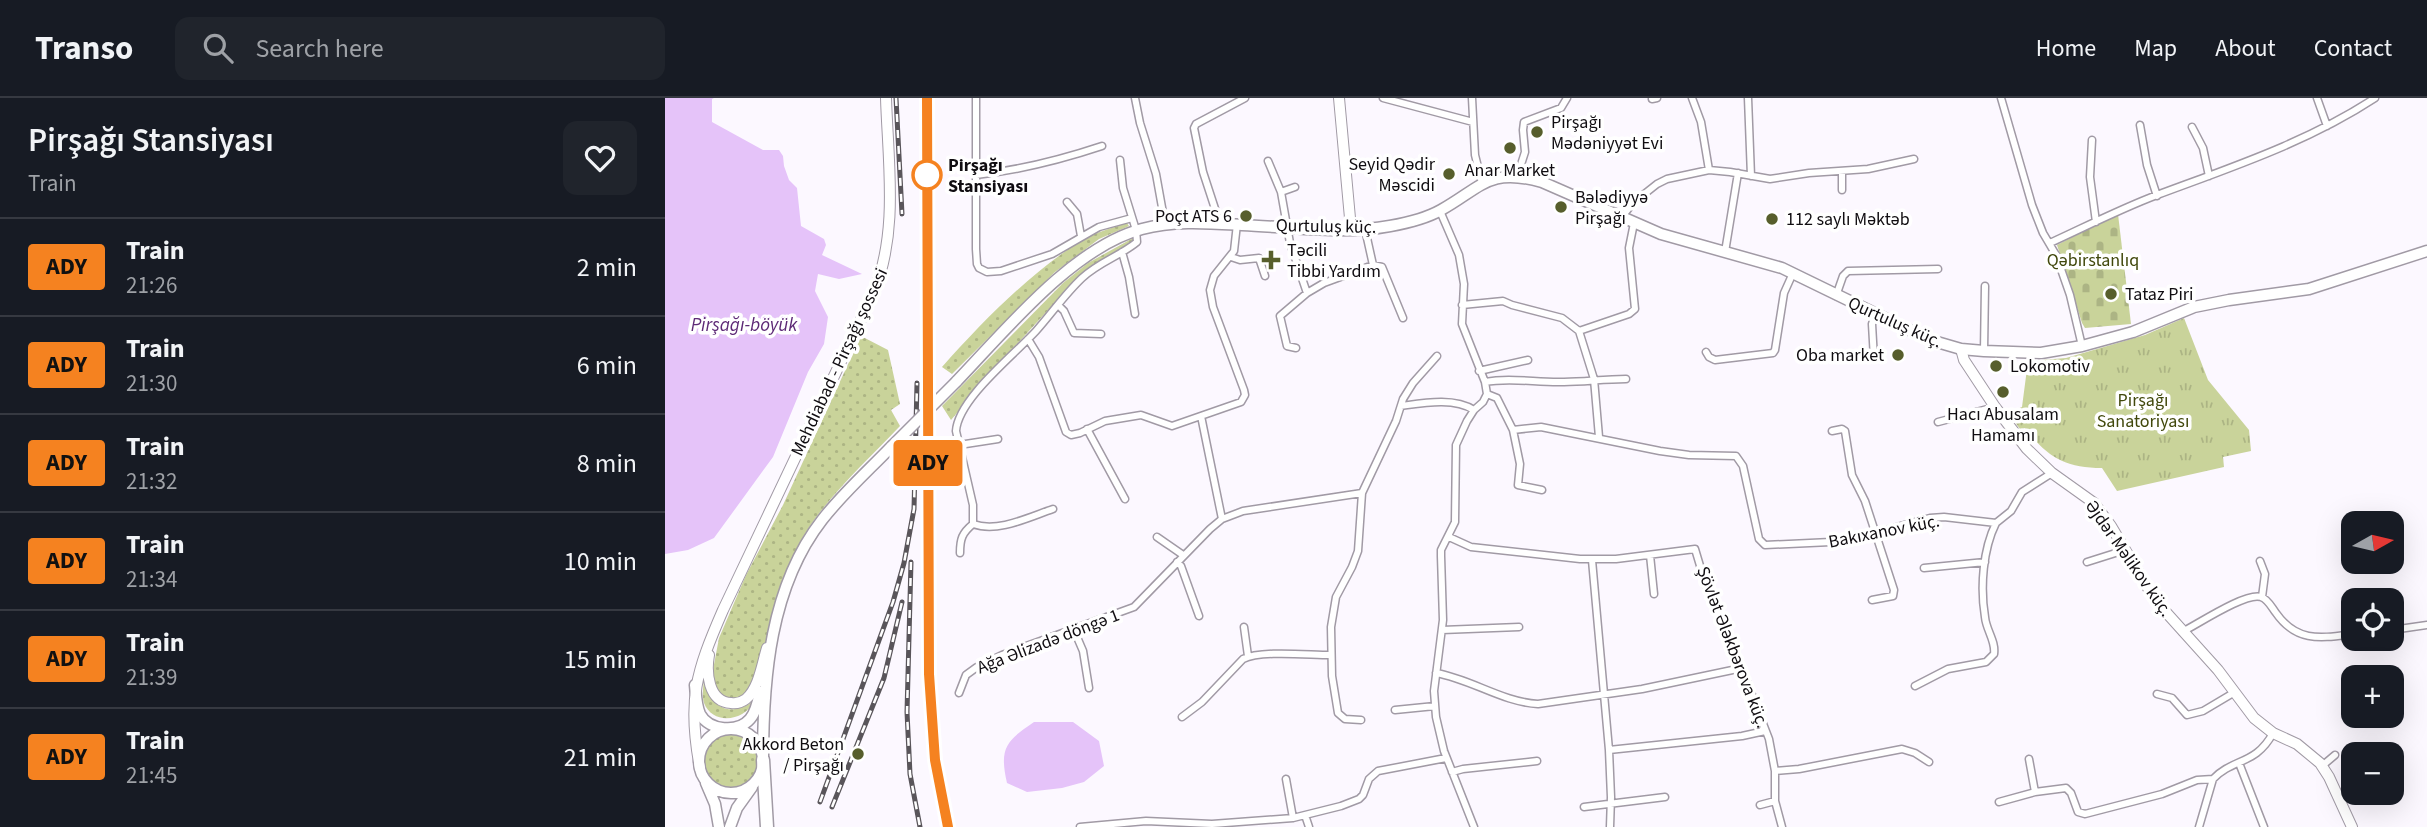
<!DOCTYPE html>
<html lang="en">
<head>
<meta charset="utf-8">
<style>
	:root { --surface:#171b24; --page:#20242c; --text:#f1f3f6; --muted:#9ea1a6; --line:#363941 }
	body { margin:0; font-family:"Source Sans 3",sans-serif; background:var(--page); color:var(--text); height:100vh; display:flex; flex-direction:column; font-size:26px; white-space:nowrap }
	* { box-sizing:border-box; margin:0 }
	p { font-size:23px; color:var(--muted) }
	.icon { flex:none; width:38px; height:38px; fill:none; stroke:currentColor; stroke-width:2; stroke-linecap:round; stroke-linejoin:round }
	.map { position:relative; flex:1; overflow:hidden }
	.drawer { display:flex; flex-direction:column; background:var(--surface); width:665px }
	.drawer>* { flex:none }
	.badge { padding:0 14px; border-radius:5px; font-size:24px; line-height:46px }
	.needle { width:46px; rotate:82deg }
	.buttons { position:absolute; left:1676px; top:413px; display:grid; gap:14px }
	.buttons a { display:grid; place-items:center; width:63px; height:63px; border-radius:14px; background:var(--surface); box-shadow:0 7px 28px #0002; font-size:35px }
	.map>.badge { position:absolute; translate:-50% -50%; box-shadow:0 0 0 4px #fff }
	.round { display:grid; place-items:center; flex:none; width:74px; height:74px; border-radius:14px; background:var(--page) }
	.headline { display:flex; align-items:center; justify-content:space-between; height:119px; padding:0 28px }
	h1 { font-size:33px; font-weight:600; line-height:52px }
	ul { padding:0; list-style:none }
	li { display:flex; align-items:center; gap:21px; height:98px; padding:0 28px; border-top:2px solid var(--line) }
	li div { flex:1 }
	li b { display:block; font-size:26px }
	li em { font-style:normal }
	li .badge { min-width:77px; font-weight:700; text-align:center }
	header { display:flex; align-items:center; gap:42px; box-sizing:border-box; height:98px; padding:0 35px; background:var(--surface); border-bottom:2px solid var(--line) }
	header strong { font-size:33px }
	nav { display:flex; gap:38px; margin-inline-start:auto; font-size:24px }
	.search { width:490px; height:63px; background:var(--page); display:flex; align-items:center; gap:18px; box-sizing:border-box; padding:0 24px; border-radius:14px; color:var(--muted); font-size:26px }
	main { display:flex; flex:1; min-height:0 }
	.map>svg:first-child { display:block }
	.grass { fill:url(#grass-dots) }
	.cemetery { fill:url(#cemetery-stones) }
	.park { fill:url(#park-tufts) }
	.water { fill:#e5c3f9 }
	.lines { fill:none; stroke-linecap:round; stroke-linejoin:round }
	.street-casing { stroke:#a19aa5; stroke-width:9 }
	.secondary-casing { stroke:#a19aa5; stroke-width:12 }
	.primary-casing { stroke:#a19aa5; stroke-width:13 }
	.highway-casing { stroke:#a19aa5; stroke-width:15 }
	.street { stroke:#fff; stroke-width:6 }
	.secondary { stroke:#fff; stroke-width:10 }
	.primary { stroke:#fff; stroke-width:10 }
	.highway { stroke:#fff; stroke-width:12 }
	.rail-casing { stroke:#59555a; stroke-width:5 }
	.rail { stroke:#fff; stroke-width:2.5; stroke-dasharray:8; stroke-linecap:butt }
	.primary-bridge-casing { stroke:#a19aa5; stroke-width:13; stroke-linecap:butt }
	.primary-bridge { stroke:#fff; stroke-width:10 }
	.line-casing { stroke:#fff; stroke-width:16 }
	.line { stroke:#f58220; stroke-width:10 }
	.poi-dot { fill:#575e2c; stroke:#fff; stroke-width:2.5 }
	.stop-dot { fill:#fff; stroke:#f58220; stroke-width:3.5 }
	.labels { text-anchor:middle; stroke-width:7; stroke-linejoin:round; paint-order:stroke }
	.poi-label { font-size:18px; fill:#100d11; stroke:#fff; text-anchor:start }
	.stop-label { font-size:18px; font-weight:bold; fill:#100d11; stroke:#fff; text-anchor:start }
	.street-label { font-size:18px; fill:#100d11; stroke:#fff }
	.park-label { font-size:18px; fill:#41480c; stroke:#fff }
	.water-label { font-size:19px; font-style:italic; fill:#5d2976; stroke:#fff }
</style>
</head>
<body>
<header>
<strong>Transo</strong>
<div class="search"><svg class="icon" aria-label="search" viewBox="0 0 24 24"><circle cx="10" cy="10" r="6"/><path d="M15 15l6 6"/></svg>Search here</div>
<nav><a>Home</a><a>Map</a><a>About</a><a>Contact</a></nav>
</header>
<main>
<section class="drawer">
<div class="headline"><div><h1>Pirşağı Stansiyası</h1><p>Train</p></div><a class="round"><svg class="icon" aria-label="heart" viewBox="0 0 24 24"><path d="M12 20l-8-8c-3-5 5-10 8-4 3-6 11-1 8 4z"/></svg></a></div>
<ul>
<li><span class="badge" style="background:#f58220;color:#111">ADY</span><div><b>Train</b><p>21:26</p></div><em>2 min</em></li>
<li><span class="badge" style="background:#f58220;color:#111">ADY</span><div><b>Train</b><p>21:30</p></div><em>6 min</em></li>
<li><span class="badge" style="background:#f58220;color:#111">ADY</span><div><b>Train</b><p>21:32</p></div><em>8 min</em></li>
<li><span class="badge" style="background:#f58220;color:#111">ADY</span><div><b>Train</b><p>21:34</p></div><em>10 min</em></li>
<li><span class="badge" style="background:#f58220;color:#111">ADY</span><div><b>Train</b><p>21:39</p></div><em>15 min</em></li>
<li><span class="badge" style="background:#f58220;color:#111">ADY</span><div><b>Train</b><p>21:45</p></div><em>21 min</em></li>
</ul>
</section>
<div class="map">
<svg width="1762" height="729" viewBox="0 0 1762 729">
	<defs>
		<pattern id="grass-dots" width="8" height="8" patternUnits="userSpaceOnUse" patternTransform="scale(1.75)"><rect width="8" height="8" fill="#c9d39a"/><path d="M2 2h.1M6 6h.1" fill="none" stroke="#acb484" stroke-width="1.8" stroke-linecap="round"/></pattern>
		<pattern id="cemetery-stones" width="16" height="16" patternUnits="userSpaceOnUse" patternTransform="scale(1.75)"><rect width="16" height="16" fill="#c9d39a"/><path d="M2 7V4a2 2 0 0 1 4 0v3zM10 15v-3a2 2 0 0 1 4 0v3z" fill="#acb484"/></pattern>
		<pattern id="park-tufts" width="24" height="20" patternUnits="userSpaceOnUse" patternTransform="scale(1.75)"><rect width="24" height="20" fill="#c9d39a"/><path d="M3 7l-1-3M5 7V3M7 7l1-3M15 17l-1-3M17 17v-4M19 17l1-3" fill="none" stroke="#acb484"/></pattern>
	</defs>
	<rect width="100%" height="100%" fill="#fcf8ff"/>
	<path class="grass" d="M462,125L464,128L434,141L390,174L287,276L277,269C319,222 364,176 417,142C431,134 447,130 462,125Z
		M468,140L469,144L424,170L405,188L332,268L286,322L277,308L398,185L423,165Z
		M196,238L223,252L235,306L226,312L235,328C203,362 166,395 141,434C129,454 120,476 112,498C103,525 98,587 72,601L59,600L51,592L47,577L54,540L81,477L118,407Z
		M39,582C47,610 63,620 89,603C80,623 48,628 39,605C37,598 38,590 39,582Z
		M39 663a28 28 0 1 1 56 0a28 28 0 1 1-56 0Z"/>
	<path class="cemetery" d="M1453,116L1466,226L1420,230L1417,225L1392,147Z"/>
	<path class="park" d="M1519,220L1543,282L1584,332L1586,353L1558,359L1559,369L1452,393L1437,370C1400,370 1382,359 1360,330L1355,331L1343,315L1357,309L1363,263L1401,260L1480,237Z"/>
	<path class="water" d="M0,0H49L47,1V24L98,52H114L118,58L119,68L124,82L132,90L136,128L159,141L161,147L157,157L197,176L174,181L153,176L150,193L163,219L159,246L143,274L108,359L49,440L23,452L0,456Z
		M369,624H408L434,643L439,668L419,684L397,690L362,694L342,685C334,650 341,643 369,624Z"/>
	<g class="lines">
		<g class="street-casing">
			<path id="street" d="M311,0V151L312,166L314,170L322,174L336,173L387,156L434,129L467,120
				M470,0L475,25L491,76L500,126
				M718,0L808,24
				M807,0L810,57L817,85
				M1027,0L1036,24L1044,72
				M1083,0L1086,78
				M1336,0L1367,107L1378,135L1391,157L1405,197L1417,248
				M1652,0L1662,28
				M987,1L992,0
				M1475,27L1482,67L1492,98
				M1527,29L1538,50L1544,78
				M1427,42L1425,79L1431,124
				M603,63L616,94L625,145L642,195L659,185L708,167
				M1177,73V92
				M311,77C355,72 395,62 437,48
				M852,79L860,54L858,32L859,24L896,10L902,0
				M616,94L630,89
				M402,104L412,116L416,138
				M775,113L794,157L799,186L797,226L820,284L822,296L818,304L809,312L802,323L791,347L790,424L776,452V458L778,522L769,593L771,619L779,653L809,729
				M956,120L968,105L992,86L1002,81L1044,72L1065,74L1105,81L1144,75L1203,71L1249,61
				M555,126L538,74L529,30L531,26L580,0
				M700,131L708,167L717,169L738,220
				M1385,145C1420,129 1455,111 1492,97C1567,69 1643,44 1710,0
				M457,154L464,179L470,216
				M1060,154L1073,75
				M566,159L575,162L594,160L600,178
				M1171,198L1178,178L1183,173L1273,171
				M393,207L399,213L409,235L436,236
				M797,207L838,203L847,207L897,220L914,233L929,281L934,339
				M914,233L964,216L970,211L964,150L969,125
				M363,241L374,259L401,334L406,337L415,335L440,323L476,317L507,328L576,304L580,297L579,292L548,209L545,192L549,178L569,153L572,126
				M631,250L622,248L615,218L642,195
				M1319,253L1320,188
				M1041,254L1044,259L1050,262L1108,255L1110,252L1119,195L1128,175
				M1209,261L1207,226L1210,217
				M814,273L863,262
				M820,284C846,279 872,285 899,284C919,284 939,281 961,281
				M822,296L832,300L848,332L855,366L853,387L877,392
				M736,308C758,305 789,299 809,312
				M536,318L557,421
				M1273,324L1330,309
				M422,331L460,401
				M848,332L876,329L995,353L1024,357L1071,358L1078,368L1094,441L1100,447L1166,444L1191,440L1265,420L1279,419L1331,425L1346,413L1357,394L1387,375
				M1167,333L1177,331L1180,333L1187,377L1200,403L1229,492L1228,498L1207,502
				M294,347L333,341
				M388,411C364,419 333,435 308,426V407L291,333C293,301 349,257 371,233C387,215 400,196 417,180C434,164 455,158 472,144L471,132L458,90L455,62
				M492,439L518,457
				M784,439L806,449L915,461H951L1030,451L1042,491L1055,514L1104,641L1110,673V703L1117,729
				M295,455C295,441 297,435 308,426
				M985,457L989,496
				M927,462L944,652L946,699L945,729
				M1595,463L1600,476L1597,499
				M512,464L516,468L534,518
				M1422,464L1460,452
				M1259,470L1320,464
				M579,529L583,558
				M409,532L418,553L424,590
				M777,532L854,529
				M1727,532L1762,527
				M1517,534C1533,526 1581,494 1596,499C1603,501 1607,510 1611,515C1632,545 1656,540 1689,536
				M771,575C806,581 837,604 873,606L977,591L1077,570
				M1250,588L1283,571L1321,564L1329,556C1331,543 1321,532 1320,519C1315,489 1318,451 1331,425
				M294,595L301,577L312,569L337,557L469,509L545,431L557,421L578,413L697,395
				M1492,596L1507,600L1522,617L1538,613L1570,594
				M730,612L770,608
				M517,619L537,604L578,561C596,552 643,557 665,557
				M696,622L680,621L673,615L667,578L666,529L671,499L687,469L693,453L697,395L731,323L738,301L748,285L772,258
				M944,652L1077,638L1100,633
				M1364,661L1370,694
				M1574,665L1599,729
				M1657,668L1670,657
				M1110,673L1134,671L1237,651L1250,655L1264,664
				M787,674L798,671L872,663
				M621,681L628,720
				M1334,704L1370,694L1401,690L1406,695L1413,714L1420,716L1497,696L1532,682L1548,681
				M1095,707L1110,703
				M919,709L1000,699
				M640,717L644,729
				M415,729L481,723L547,726L628,720L676,708L694,701L698,697L704,681L713,673L781,660
				M1534,729L1548,681C1568,660 1591,667 1608,635"/>
		</g>
		<g class="secondary-casing">
			<path id="secondary" d="M674,0L686,131
				M1296,251L1299,262L1330,309L1362,351L1387,375L1429,405L1446,428L1490,502L1553,572L1589,620L1608,635L1632,646L1655,665L1664,679L1687,729
				M44,557C41,574 43,604 66,605C72,606 77,604 81,601C94,590 97,566 102,550
				M35,670C22,602 31,574 58,512L208,196C234,135 223,65 221,0"/>
		</g>
		<g class="primary-casing">
			<path id="primary" d="M291,284C340,233 408,149 477,131C509,122 544,125 577,127C626,129 677,137 725,128C742,125 760,121 776,112C817,89 824,69 877,84L996,136L1117,170L1265,242L1296,251L1319,253L1376,255L1417,248L1468,234L1529,209L1564,202L1644,191L1762,153
				M30,587C31,597 31,607 35,616C44,633 73,635 85,621C91,614 93,604 95,594
				M34 663a32 32 0 1 1 64 0a32 32 0 1 1-64 0Z
				M98,662C98,580 105,489 157,422C178,395 204,372 227,348
				M41,685L50,706L54,729
				M65,729L72,710L87,689"/>
		</g>
		<g class="highway-casing">
			<path id="highway" d="M98,662L102,729"/>
		</g>
		<use href="#street" class="street"/>
		<use href="#secondary" class="secondary"/>
		<use href="#primary" class="primary"/>
		<use href="#highway" class="highway"/>
		<g class="rail-casing">
			<path id="rail" d="M231,0L237,116
				M262,0L264,576L270,662L283,729
				M246,464L242,614L245,676L255,729
				M155,704L228,504L239,465L249,411L252,285
				M167,709L219,580L237,504"/>
		</g>
		<use href="#rail" class="rail"/>
		<g class="primary-bridge-casing">
			<path id="primary-bridge" d="M227,348L291,284"/>
		</g>
		<use href="#primary-bridge" class="primary-bridge"/>
	</g>
	<g class="lines">
		<g class="line-casing">
			<path id="line" d="M262,0L264,576L270,662L283,729"/>
		</g>
		<use href="#line" class="line"/>
	</g>
	<g class="poi-dot">
		<circle cx="872" cy="34" r="7"/>
		<circle cx="845" cy="50" r="7"/>
		<circle cx="784" cy="76" r="7"/>
		<circle cx="896" cy="109" r="7"/>
		<circle cx="581" cy="118" r="7"/>
		<circle cx="1107" cy="121" r="7"/>
		<path d="M602.5 151.5h7v7h7v7h-7v7h-7v-7h-7v-7h7z"/>
		<circle cx="1446" cy="196" r="7"/>
		<circle cx="1233" cy="257" r="7"/>
		<circle cx="1331" cy="268" r="7"/>
		<circle cx="1338" cy="294" r="7"/>
		<circle cx="193" cy="656" r="7"/>
	</g>
	<circle class="stop-dot" cx="262" cy="77" r="14"/>
	<g class="labels">
		<g class="poi-label">
			<text x="886" y="30">Pirşağı<tspan x="886" dy="21">Mədəniyyət Evi</tspan></text>
			<text x="770" y="72" text-anchor="end">Seyid Qədir<tspan x="770" dy="21">Məscidi</tspan></text>
			<text x="845" y="78" text-anchor="middle">Anar Market</text>
			<text x="910" y="105">Bələdiyyə<tspan x="910" dy="21">Pirşağı</tspan></text>
			<text x="567" y="124" text-anchor="end">Poçt ATS 6</text>
			<text x="1121" y="127">112 saylı Məktəb</text>
			<text x="622" y="158">Təcili<tspan x="622" dy="21">Tibbi Yardım</tspan></text>
			<text x="1460" y="202">Tataz Piri</text>
			<text x="1219" y="263" text-anchor="end">Oba market</text>
			<text x="1345" y="274">Lokomotiv</text>
			<text x="1338" y="322" text-anchor="middle">Hacı Abusalam<tspan x="1338" dy="21">Hamamı</tspan></text>
			<text x="179" y="652" text-anchor="end">Akkord Beton<tspan x="179" dy="21">/ Pirşağı</tspan></text>
		</g>
		<g class="stop-label">
			<text x="283" y="73">Pirşağı<tspan x="283" dy="21">Stansiyası</tspan></text>
		</g>
		<g class="street-label">
			<text transform="translate(661 128) rotate(1)" y="6">Qurtuluş küç.</text>
			<text transform="translate(1230 224) rotate(24)" y="6">Qurtuluş küç.</text>
			<text transform="translate(174 264) rotate(-65)" y="6">Mehdiabad - Pirşağı şossesi</text>
			<text transform="translate(1219 433) rotate(-11)" y="6">Bakıxanov küç.</text>
			<text transform="translate(1464 460) rotate(55)" y="6">Əjdər Məlikov küç.</text>
			<text transform="translate(383 543) rotate(-21)" y="6">Ağa Əlizadə döngə 1</text>
			<text transform="translate(1068 549) rotate(69)" y="6">Şövlət Ələkbərova küç.</text>
		</g>
		<g class="park-label">
			<text x="1428" y="168">Qəbirstanlıq</text>
			<text x="1478" y="308">Pirşağı<tspan x="1478" dy="21">Sanatoriyası</tspan></text>
		</g>
		<g class="water-label">
			<text x="79" y="233">Pirşağı-böyük</text>
		</g>
	</g>
</svg>
<div class="buttons">
<a><svg class="needle" viewBox="-14 -14 28 28"><path d="M0-13l5 13h-10z" fill="#e53935"/><path d="M0 13l5-13h-10z" fill="#9ea1a6"/></svg></a>
<a><svg class="icon" aria-label="locate" viewBox="0 0 24 24"><circle cx="12" cy="12" r="6"/><path d="M12 2v4M12 18v4M2 12h4M18 12h4"/></svg></a>
<a>+</a>
<a>−</a>
</div>
<b class="badge" style="left:263px;top:365px;background:#f58220;color:#111">ADY</b>
</div>
</main>
</body>
</html>
